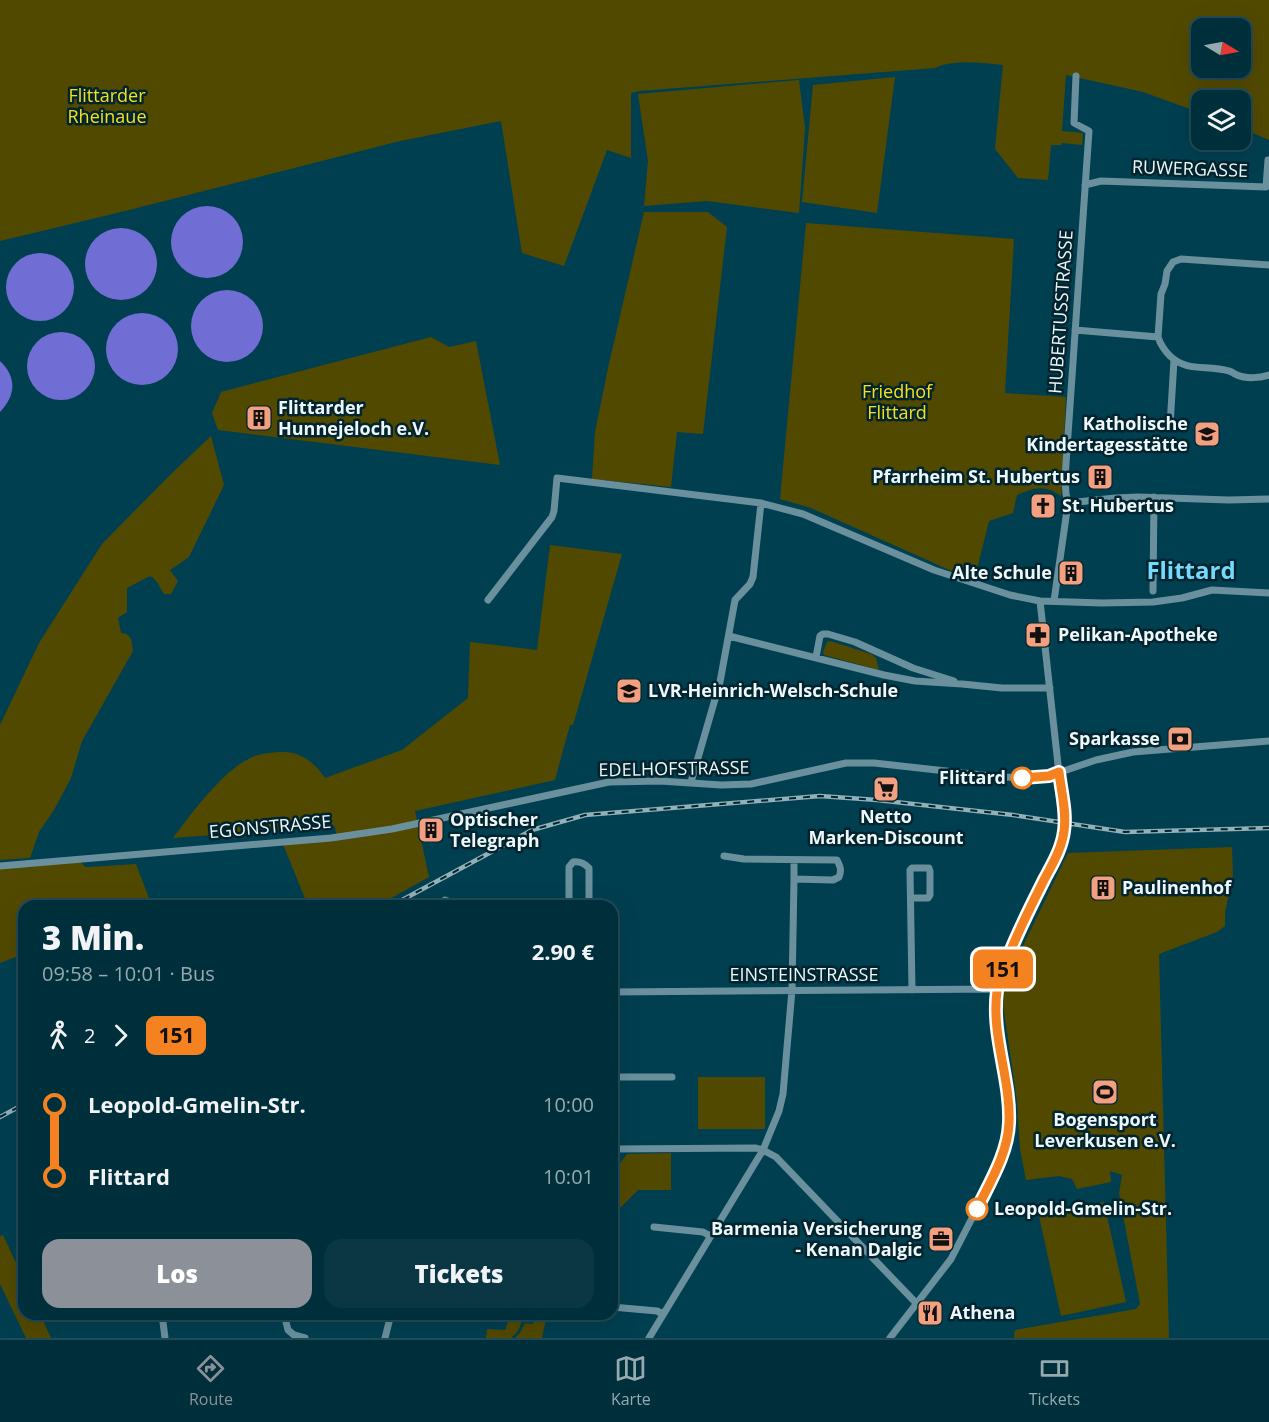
<!DOCTYPE html>
<html lang="de">
<head>
<meta charset="utf-8">
<style>
	:root { --surface:#002f3c; --page:#0a3743; --text:#f1f3f6; --muted:#95a9af; --line:#224a56; --accent:#8c9099 }
	body { margin:0; font-family:"Open Sans",sans-serif; background:var(--page); color:var(--text); height:100vh; display:flex; flex-direction:column; font-size:22px; white-space:nowrap }
	* { box-sizing:border-box; margin:0 }
	p { font-size:20px; color:var(--muted) }
	.icon { flex:none; width:33px; height:33px; fill:none; stroke:currentColor; stroke-width:2; stroke-linecap:round; stroke-linejoin:round }
	.map { position:relative; flex:1; overflow:hidden }
	.drawer { position:absolute; left:18px; top:900px; width:600px; height:420px; display:flex; flex-direction:column; background:var(--surface); border-radius:18px; box-shadow:0 6px 24px #0002,0 0 0 2px var(--line) }
	.drawer>* { flex:none }
	.badge { padding:0 12px; border-radius:9px; font-size:21px; line-height:39px }
	.needle { width:39px; rotate:100deg }
	.controls { position:absolute; left:1191px; top:18px; display:grid; gap:12px }
	.controls a { display:grid; place-items:center; width:60px; height:60px; border-radius:12px; background:var(--surface); box-shadow:0 6px 24px #0002,0 0 0 2px var(--line); font-size:30px }
	.map>.badge { position:absolute; translate:-50% -50%; box-shadow:0 0 0 3px #fff }
	.legs { display:flex; align-items:center; gap:9px; height:66px; padding:0 24px; font-size:20px }
	.legs p { margin-inline-start:auto }
	.overview { display:flex; align-items:center; justify-content:space-between; height:102px; padding:0 24px }
	h1 { font-size:33px; font-weight:800; line-height:45px }
	.cta { display:flex; gap:12px; margin-top:auto; padding:12px 24px }
	.cta a { flex:1; height:69px; border-radius:18px; background:var(--accent); color:#fff; font-size:24px; font-weight:800; line-height:69px; text-align:center }
	.cta a+a { background:var(--page); color:var(--text) }
	ul { padding:0 24px; list-style:none }
	li { display:flex; align-items:center; gap:21px; height:72px; font-size:22px }
	li i { display:grid; place-items:center; width:9px; height:100%; margin:0 8px; background:currentColor }
	li i::after { content:''; width:15px; height:15px; margin:-8px; border:4px solid; border-radius:50%; background:var(--surface) }
	li p { margin-inline-start:auto }
	li:first-child i { background:linear-gradient(#0000 50%,currentColor 0) }
	li:last-child i { background:linear-gradient(currentColor 50%,#0000 0) }
	.tabs { display:flex; justify-content:space-around; align-items:center; height:84px; border-top:2px solid var(--line); background:var(--surface); font-size:16px; color:var(--muted) }
	.tabs a { display:grid; justify-items:center; gap:3px }
	.tabs .current { color:var(--accent) }
	.map>svg:first-child { display:block }
	.green { fill:#524900; fill-rule:evenodd }
	.water { fill:#706dd4 }
	.lines { fill:none; stroke-linecap:round; stroke-linejoin:round }
	.minor { stroke:#6a909e; stroke-width:7 }
	.rail-casing { stroke:#92b0b8; stroke-width:4.5 }
	.rail { stroke:#02242e; stroke-width:2; stroke-dasharray:7; stroke-linecap:butt }
	.line-1-casing { stroke:#fff; stroke-width:14 }
	.line-1 { stroke:#f58220; stroke-width:9 }
	.stop-1-dot { fill:#fff; stroke:#f58220; stroke-width:3 }
	.labels { text-anchor:middle; stroke-width:5; stroke-linejoin:round; paint-order:stroke }
	.park-label { font-size:18px; fill:#f6e01c; stroke:#02242e }
	.street-label { font-size:18px; fill:#eef7fa; stroke:#02242e }
	.poi-label { font-size:18px; font-weight:bold; fill:#eef7fa; stroke:#02242e; text-anchor:start }
	.stop-label { font-size:18px; font-weight:bold; fill:#eef7fa; stroke:#02242e; text-anchor:end }
	.district-label { font-size:24px; font-weight:bold; fill:#75dafb; stroke:#02242e }
</style>
</head>
<body>
<div class="map">
<svg width="1269" height="1338" viewBox="0 0 1269 1338">
	<rect width="100%" height="100%" fill="#003f50"/>
	<path class="green" d="M0,0H1269V140L1241,128L1240,100H1202L1201,113L1143,92L1066,75L1062,131L1083,133L1082,145L1062,143L1061,145H1051L1048,180L1018,178L995,149L1003,65C982,63 954,59 935,68L639,91L631,93V158L607,150L564,266L522,253L501,121L400,141L125,211L0,241ZM1202,28H1240V68H1202Z
		M895,77L877,213L802,202L813,85Z
		M799,80L805,128L799,213L707,201L644,206L648,161L638,94Z
		M644,212H708L727,227L703,434L677,432L671,487L592,479L595,432L608,368Z
		M806,223L1014,239L1005,393L1066,397L1062,486L1061,496C1044,484 1034,488 1017,495L1013,513L989,521L974,581L811,508L780,499Z
		M431,337L449,347L476,341L500,465L218,430L212,413L221,392Z
		M211,436L224,485L189,557L170,570L178,581L171,594H164C159,587 157,579 150,576L127,588V612L118,618L121,633L127,634L131,639L133,651L82,741L71,778L54,810L39,832L30,858L0,860V725L39,643L102,544L170,475Z
		M550,545L622,554L573,725H570L555,780L415,811L429,877L377,906H308L283,844L337,839L335,826L173,838C192,813 225,767 255,756C264,753 274,752 283,752C301,752 315,763 325,778L402,750L468,698L470,642L537,650Z
		M830,641L871,654L876,658L879,670L824,655L823,652L827,642Z
		M1232,847L1233,875L1225,912V926L1217,932L1159,954L1169,1338H1014L1015,1330L1136,1309L1140,1304L1119,1194L1122,1175L1110,1171L1111,1182L1077,1189L1072,1179L1059,1176L1026,1180L1020,1149L1017,1101L1003,1004L1006,981L1068,853Z
		M81,862L85,867H89L136,864L152,906H24V954L0,963V869Z
		M698,1077H765V1129H698Z
		M671,1153V1190H638L620,1208L612,1231V1174L627,1154Z
		M1104,1202L1126,1302L1061,1316L1039,1216Z
		M3,1235L24,1280V1314H40L51,1338H26L0,1284V1236Z
		M511,1314H525L518,1331L511,1338H486L487,1329L505,1330Z
		M529,1314H547L542,1338H515L520,1333L525,1323L533,1324V1320L528,1316Z"/>
	<path class="water" d="M171 242a36 36 0 1 1 72 0a36 36 0 1 1-72 0Z
		M85 264a36 36 0 1 1 72 0a36 36 0 1 1-72 0Z
		M6 287a34 34 0 1 1 68 0a34 34 0 1 1-68 0Z
		M191 326a36 36 0 1 1 72 0a36 36 0 1 1-72 0Z
		M106 349a36 36 0 1 1 72 0a36 36 0 1 1-72 0Z
		M27 366a34 34 0 1 1 68 0a34 34 0 1 1-68 0Z
		M0,361C17,377 16,395 0,412Z"/>
	<g class="lines">
		<path class="minor" d="M1085,185L1101,181L1266,187L1268,160
			M1075,330L1158,337L1161,294L1165,284L1167,271L1173,262L1181,259L1269,265
			M1158,337C1161,346 1164,350 1170,356C1188,373 1207,364 1229,371C1233,372 1232,373 1237,375C1246,379 1260,378 1269,375
			M1170,426L1174,360
			M1068,503L1115,498L1138,497L1229,500L1269,499
			M1153,591L1154,497
			M488,600L552,517L554,511L557,478L761,503L803,514L934,570L1010,595L1040,601L1102,603L1153,602L1182,598L1212,590L1269,593
			M1054,601L1068,503L1066,494L1065,478L1089,131L1074,123L1076,76
			M729,636L884,675L915,681L962,684L1002,688H1050
			M816,657L820,636L823,634H828L855,642L913,668L954,681
			M691,782L720,682L735,600L750,584L753,577L761,503
			M724,856L744,859L837,860C840,866 842,870 839,877L833,880L794,879V860
			M0,866L331,838L392,829L609,782L660,781L721,785L751,784L846,763H874L1000,777L1031,778L1049,776L1096,760L1133,752L1269,741
			M911,898H928L930,895V871L929,868H912L910,870L912,990
			M445,900L461,906
			M569,906V867L573,862C580,861 584,863 589,868V906
			M612,992L997,989
			M612,1077H672
			M612,1149L756,1148L763,1150L776,1157L917,1304
			M654,1227L703,1232L710,1236
			M612,1307L657,1311L663,1314
			M162,1314L165,1338
			M284,1314L288,1330L294,1335L305,1338
			M581,1317L583,1314
			M385,1338L391,1314
			M649,1338L763,1150L779,1111L783,1094L792,990L794,879
			M890,1338L951,1259L986,1191L1004,1149L1009,1123L1008,1103L995,1011L997,989L1001,975L1024,917L1061,844L1064,832V819L1040,601"/>
		<g class="rail-casing">
			<path id="rail" d="M391,906L532,830L585,815L820,796L877,800L1013,815L1125,832L1269,828
				M0,1117L24,1104"/>
		</g>
		<use href="#rail" class="rail"/>
	</g>
	<g class="lines">
		<g class="line-1-casing">
			<path id="line-1" d="M977,1209C990,1182 1008,1153 1009,1123C1011,1079 991,1036 997,991C998,979 1004,968 1008,957C1019,929 1032,904 1045,878C1053,863 1062,848 1064,831C1067,812 1061,791 1059,772L1049,776L1022,778"/>
		</g>
		<use href="#line-1" class="line-1"/>
	</g>
	<defs>
		<g id="building-square" transform="scale(1.35)"><rect x="-9" y="-9" width="18" height="18" rx="4" fill="#f2a080" stroke="#02242e"/><path d="M-4-6H4V6H1V3H-1V6H-4ZM-2.5-4.3h1.7v1.8h-1.7ZM.8-4.3h1.7v1.8H.8ZM-2.5-1h1.7V.8h-1.7ZM.8-1h1.7V.8H.8Z" fill="#111"/></g>
		<g id="school-square" transform="scale(1.35)"><rect x="-9" y="-9" width="18" height="18" rx="4" fill="#f2a080" stroke="#02242e"/><path d="M0-5L7-2L0 1L-7-2ZM-4 1L0 2.5L4 1V4Q0 6-4 4Z" fill="#111"/></g>
		<g id="church-square" transform="scale(1.35)"><rect x="-9" y="-9" width="18" height="18" rx="4" fill="#f2a080" stroke="#02242e"/><path d="M-1.2-6h2.4v3.5h3.3v2.4h-3.3V6h-2.4V-.1h-3.3v-2.4h3.3Z" fill="#111"/></g>
		<g id="pharmacy-square" transform="scale(1.35)"><rect x="-9" y="-9" width="18" height="18" rx="4" fill="#f2a080" stroke="#02242e"/><path d="M-2-6h4v4h4v4h-4v4h-4v-4h-4v-4h4Z" fill="#111"/></g>
		<g id="bank-square" transform="scale(1.35)"><rect x="-9" y="-9" width="18" height="18" rx="4" fill="#f2a080" stroke="#02242e"/><path d="M-6-4H6V4H-6ZM0-2.3a2.3 2.3 0 1 0 0 4.6a2.3 2.3 0 1 0 0-4.6Z" fill="#111"/></g>
		<g id="supermarket-square" transform="scale(1.35)"><rect x="-9" y="-9" width="18" height="18" rx="4" fill="#f2a080" stroke="#02242e"/><path d="M-6-5.5h2.5l.6 2H6L4.5 2H-2.5L-4.4-4H-6ZM-1.5 3.2a1.3 1.3 0 1 0 .1 0ZM3 3.2a1.3 1.3 0 1 0 .1 0Z" fill="#111"/></g>
		<g id="stadium-square" transform="scale(1.35)"><rect x="-9" y="-9" width="18" height="18" rx="4" fill="#f2a080" stroke="#02242e"/><path d="M0-5a6.5 5 0 1 0 0 10a6.5 5 0 1 0 0-10ZM-3.5-1.8h7v3.6h-7Z" fill="#111"/></g>
		<g id="office-square" transform="scale(1.35)"><rect x="-9" y="-9" width="18" height="18" rx="4" fill="#f2a080" stroke="#02242e"/><path d="M-6-3h4V-5.5h4V-3h4V5H-6ZM-1-4.5V-3h2v-1.5ZM-6 0V1H6V0Z" fill="#111"/></g>
		<g id="restaurant-square" transform="scale(1.35)"><rect x="-9" y="-9" width="18" height="18" rx="4" fill="#f2a080" stroke="#02242e"/><path d="M-5-6h1v4h1v-4h1v4h1v-4h1v5L-1.5 .5V6h-2V.5L-5-1ZM5-6V6H3V1.5H1.5Q1.5-4 5-6Z" fill="#111"/></g>
	</defs>
	<g fill-rule="evenodd">
		<use href="#building-square" x="259" y="418"/>
		<use href="#school-square" x="1207" y="434"/>
		<use href="#building-square" x="1100" y="477"/>
		<use href="#church-square" x="1043" y="506"/>
		<use href="#building-square" x="1071" y="573"/>
		<use href="#pharmacy-square" x="1038" y="635"/>
		<use href="#school-square" x="629" y="691"/>
		<use href="#bank-square" x="1180" y="739"/>
		<use href="#supermarket-square" x="886" y="789"/>
		<use href="#building-square" x="431" y="830"/>
		<use href="#building-square" x="1103" y="888"/>
		<use href="#stadium-square" x="1105" y="1092"/>
		<use href="#office-square" x="941" y="1239"/>
		<use href="#restaurant-square" x="930" y="1313"/>
	</g>
	<g class="stop-1-dot">
		<circle cx="1022" cy="778" r="10"/>
		<circle cx="977" cy="1209" r="10"/>
	</g>
	<g class="labels">
		<g class="park-label">
			<text x="107" y="102">Flittarder<tspan x="107" dy="21">Rheinaue</tspan></text>
			<text x="897" y="398">Friedhof<tspan x="897" dy="21">Flittard</tspan></text>
		</g>
		<g class="street-label">
			<text transform="translate(1190 169) rotate(2)" y="6">RUWERGASSE</text>
			<text transform="translate(1061 312) rotate(-86)" y="6">HUBERTUSSTRASSE</text>
			<text transform="translate(674 769) rotate(-1)" y="6">EDELHOFSTRASSE</text>
			<text transform="translate(270 827) rotate(-5)" y="6">EGONSTRASSE</text>
			<text x="804" y="981">EINSTEINSTRASSE</text>
		</g>
		<g class="poi-label">
			<text x="278" y="414">Flittarder<tspan x="278" dy="21">Hunnejeloch e.V.</tspan></text>
			<text x="1188" y="430" text-anchor="end">Katholische<tspan x="1188" dy="21">Kindertagesstätte</tspan></text>
			<text x="1080" y="483" text-anchor="end">Pfarrheim St. Hubertus</text>
			<text x="1062" y="512">St. Hubertus</text>
			<text x="1052" y="579" text-anchor="end">Alte Schule</text>
			<text x="1058" y="641">Pelikan-Apotheke</text>
			<text x="648" y="697">LVR-Heinrich-Welsch-Schule</text>
			<text x="1160" y="745" text-anchor="end">Sparkasse</text>
			<text x="886" y="823" text-anchor="middle">Netto<tspan x="886" dy="21">Marken-Discount</tspan></text>
			<text x="450" y="826">Optischer<tspan x="450" dy="21">Telegraph</tspan></text>
			<text x="1122" y="894">Paulinenhof</text>
			<text x="1105" y="1126" text-anchor="middle">Bogensport<tspan x="1105" dy="21">Leverkusen e.V.</tspan></text>
			<text x="922" y="1235" text-anchor="end">Barmenia Versicherung<tspan x="922" dy="21">- Kenan Dalgic</tspan></text>
			<text x="950" y="1319">Athena</text>
		</g>
		<g class="stop-label">
			<text x="1006" y="784">Flittard</text>
			<text x="994" y="1215" text-anchor="start">Leopold-Gmelin-Str.</text>
		</g>
		<g class="district-label">
			<text x="1191" y="579">Flittard</text>
		</g>
	</g>
</svg>
<div class="controls">
<a><svg class="needle" viewBox="-14 -14 28 28"><path d="M0-13l5 13h-10z" fill="#e53935"/><path d="M0 13l5-13h-10z" fill="#95a9af"/></svg></a>
<a><svg class="icon" aria-label="layers" viewBox="0 0 24 24"><path d="M12 4l9 5-9 5-9-5zM3 14l9 5 9-5"/></svg></a>
</div>
<b class="badge" style="left:1003px;top:969px;background:#f58220;color:#111">151</b>
<section class="drawer">
<div class="overview"><div><h1>3 Min.</h1><p>09:58 – 10:01 · Bus</p></div><b>2.90 €</b></div>
<div class="legs"><svg class="icon" aria-label="walk" viewBox="0 0 24 24"><circle cx="13" cy="4" r="2"/><path d="M13 8l-2 6 4 7M11 14l-3 7M7 12l3-4h3l4 4"/></svg>2<svg class="icon" aria-label="forward" viewBox="0 0 24 24"><path d="M9 5l7 7-7 7"/></svg><b class="badge" style="background:#f58220;color:#111">151</b></div>
<ul>
<li><i style="color:#f58220"></i><b>Leopold-Gmelin-Str.</b><p>10:00</p></li>
<li><i style="color:#f58220"></i><b>Flittard</b><p>10:01</p></li>
</ul>
<div class="cta"><a>Los</a><a>Tickets</a></div>
</section>
</div>
<nav class="tabs">
<a class="current"><svg class="icon" aria-label="directions" viewBox="0 0 24 24"><path d="M12 3l9 9-9 9-9-9zM9 14v-3h6M13 9l2 2-2 2"/></svg>Route</a>
<a><svg class="icon" aria-label="map" viewBox="0 0 24 24"><path d="M3 6l6-2 6 2 6-2v14l-6 2-6-2-6 2zM9 4v14M15 6v14"/></svg>Karte</a>
<a><svg class="icon" aria-label="tickets" viewBox="0 0 24 24"><path d="M3 7h18v10H3zM15 7v10"/></svg>Tickets</a>
</nav>
</body>
</html>
